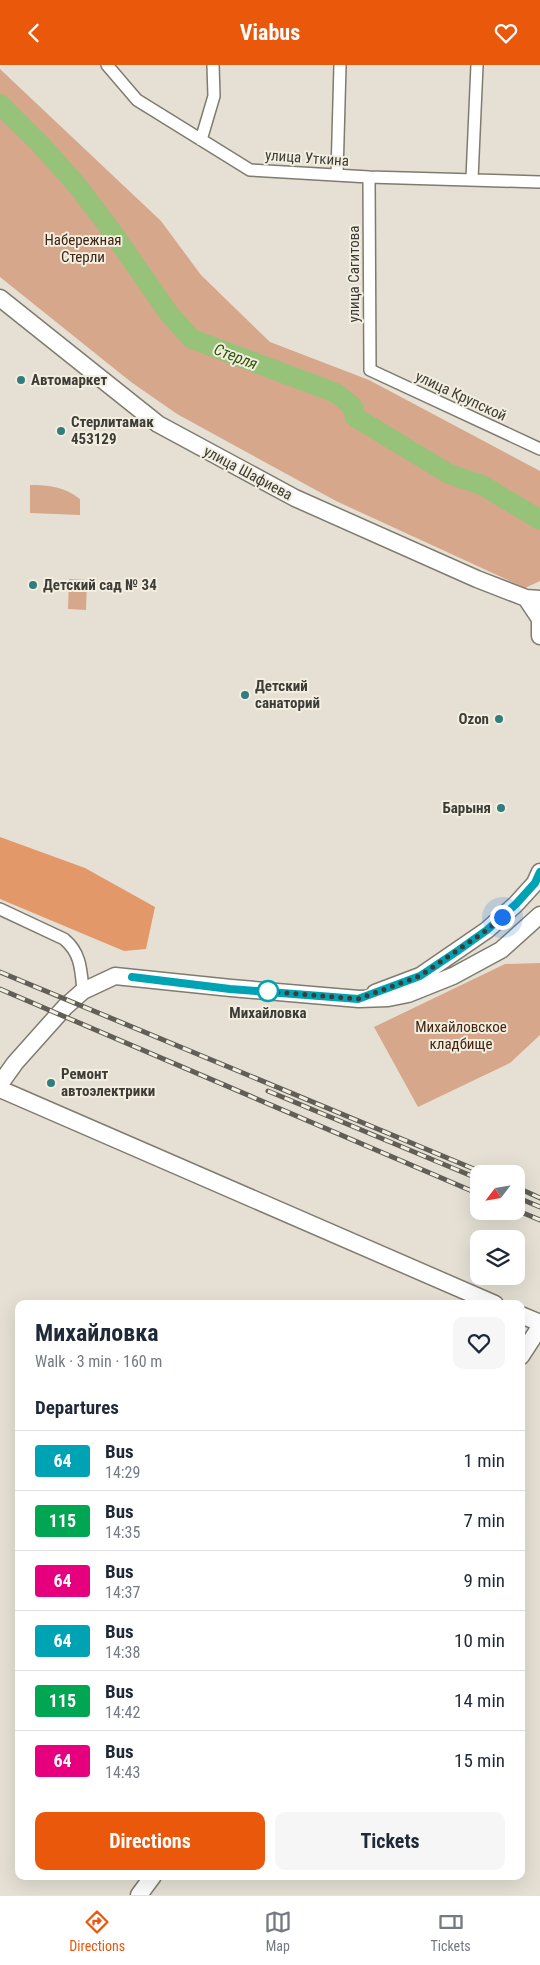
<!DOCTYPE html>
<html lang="en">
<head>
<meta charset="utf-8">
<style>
	:root { --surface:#fff; --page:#f6f6f7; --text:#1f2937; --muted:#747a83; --line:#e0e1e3; --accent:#ea580c }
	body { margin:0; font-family:"Roboto Condensed",sans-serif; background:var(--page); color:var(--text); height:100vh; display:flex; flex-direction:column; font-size:19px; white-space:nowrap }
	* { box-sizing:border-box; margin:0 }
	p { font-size:16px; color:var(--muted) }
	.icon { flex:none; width:28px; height:28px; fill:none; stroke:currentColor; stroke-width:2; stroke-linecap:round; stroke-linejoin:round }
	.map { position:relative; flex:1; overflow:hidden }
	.side { position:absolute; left:15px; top:1235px; width:510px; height:580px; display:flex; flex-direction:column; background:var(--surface); border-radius:10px; box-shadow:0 5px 20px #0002 }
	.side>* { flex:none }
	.badge { padding:0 10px; border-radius:4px; font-size:18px; line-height:32px }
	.needle { width:32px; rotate:239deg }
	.tools { position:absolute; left:470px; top:1100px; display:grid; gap:10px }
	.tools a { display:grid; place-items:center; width:55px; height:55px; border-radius:10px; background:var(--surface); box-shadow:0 5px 20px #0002; font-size:25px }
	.you { position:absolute; width:25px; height:25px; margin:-12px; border:4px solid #fff; border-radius:50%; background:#1a73e8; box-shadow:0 0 0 8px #1a73e833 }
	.map>.badge { position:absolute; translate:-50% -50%; box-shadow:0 0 0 2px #fff }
	h2 { padding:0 20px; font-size:19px; line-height:45px }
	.round { display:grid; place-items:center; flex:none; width:52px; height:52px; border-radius:10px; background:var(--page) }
	.summary { display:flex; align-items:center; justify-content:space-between; height:85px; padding:0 20px }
	h1 { font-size:24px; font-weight:700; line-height:38px }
	.button { display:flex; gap:10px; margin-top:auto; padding:10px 20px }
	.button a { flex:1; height:58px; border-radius:10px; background:var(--accent); color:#fff; font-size:20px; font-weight:700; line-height:58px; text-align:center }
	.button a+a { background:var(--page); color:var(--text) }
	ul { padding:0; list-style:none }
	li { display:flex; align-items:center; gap:15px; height:60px; padding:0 20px; border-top:1px solid var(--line) }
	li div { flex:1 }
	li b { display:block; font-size:19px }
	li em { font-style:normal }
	li .badge { min-width:55px; font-weight:700; text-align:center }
	header { display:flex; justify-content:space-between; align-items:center; height:65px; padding:0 20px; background:var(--accent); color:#fff; font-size:22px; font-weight:700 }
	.tab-bar { display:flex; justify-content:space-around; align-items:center; height:70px; border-top:1px solid var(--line); background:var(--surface); font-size:14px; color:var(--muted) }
	.tab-bar a { display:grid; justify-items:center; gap:2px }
	.tab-bar .current { color:var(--accent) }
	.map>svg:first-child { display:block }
	.green { fill:#d7a78b }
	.forest { fill:#e3986a }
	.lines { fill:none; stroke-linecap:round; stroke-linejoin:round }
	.river { stroke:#96c279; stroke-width:20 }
	.street-casing { stroke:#7f7b6f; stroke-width:14 }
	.secondary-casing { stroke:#7f7b6f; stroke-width:19 }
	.street { stroke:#fff; stroke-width:11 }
	.secondary { stroke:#fff; stroke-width:16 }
	.rail-casing { stroke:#605e57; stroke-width:5 }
	.rail { stroke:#f2eee0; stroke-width:3; stroke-dasharray:9; stroke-linecap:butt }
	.line-casing { stroke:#fff; stroke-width:11 }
	.line { stroke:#00a3b4; stroke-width:8 }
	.walk { stroke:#3e3c37; stroke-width:5; stroke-dasharray:0 9 }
	.poi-dot { fill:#327c7c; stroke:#f2eee0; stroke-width:2 }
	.stop-dot { fill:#fff; stroke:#00a3b4; stroke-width:2.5 }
	.labels { text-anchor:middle; stroke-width:4; stroke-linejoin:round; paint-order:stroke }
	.street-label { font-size:15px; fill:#3e3c37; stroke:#f2eee0 }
	.park-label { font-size:15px; fill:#422410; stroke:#f2eee0 }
	.poi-label { font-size:15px; font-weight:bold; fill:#3e3c37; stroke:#f2eee0; text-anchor:start }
	.stop-label { font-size:15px; font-weight:bold; fill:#3e3c37; stroke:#f2eee0 }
	.water-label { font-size:16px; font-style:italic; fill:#2d5405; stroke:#f2eee0 }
</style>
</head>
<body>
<header><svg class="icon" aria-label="back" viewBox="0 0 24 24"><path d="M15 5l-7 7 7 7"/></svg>Viabus<svg class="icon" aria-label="heart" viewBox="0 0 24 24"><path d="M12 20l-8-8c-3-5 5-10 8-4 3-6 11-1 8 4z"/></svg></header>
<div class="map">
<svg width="540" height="1830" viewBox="0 0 540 1830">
	<rect width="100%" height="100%" fill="#e5e0d3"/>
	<path class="green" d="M0,4L161,156L201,210L270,277L369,315L540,406V516L525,523L336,436L177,349L131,317L0,212Z
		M30,420C49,420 65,422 80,434V450L30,448Z
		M69,514L87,515L86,545L68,544Z
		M540,898V970L510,998L418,1042L374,962L505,899Z"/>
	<path class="forest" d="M0,772L85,803L155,842L146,884L124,886L0,834Z"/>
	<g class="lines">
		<path class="river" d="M0,39L41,80L76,119L108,161L170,250L192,274L336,328L353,342L355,352L449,409L482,420L540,455"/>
		<g class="street-casing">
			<path id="street" d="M107,0L137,35L250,105L369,112L540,117
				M201,75L214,31L213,0
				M337,110L340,0
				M369,112L370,305L540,384
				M472,114L477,0
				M0,844L64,874C81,888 81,905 83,926"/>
		</g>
		<g class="secondary-casing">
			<path id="secondary" d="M0,233L158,359L295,433L477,514L526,533L540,534
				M526,533L540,554V571
				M375,928L420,911L487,865L516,839L535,818L540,807
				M0,1019L15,998L65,942L83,926L115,911L231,923L359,934L388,933L408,929L453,911L501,885L540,850
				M0,1024L495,1239
				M521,1250L540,1258
				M521,1291L540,1262
				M139,1830L153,1811"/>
		</g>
		<use href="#street" class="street"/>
		<use href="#secondary" class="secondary"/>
		<g class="rail-casing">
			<path id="rail" d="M0,907L486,1109
				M0,924L479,1129
				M268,1026L479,1114
				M516,1122L540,1133
				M516,1132L540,1142
				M516,1145L540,1155"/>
		</g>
		<use href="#rail" class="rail"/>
	</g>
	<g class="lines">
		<g class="line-casing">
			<path id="line" d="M132,912L230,924L358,934L420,911L456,887L487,865L516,839L535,818L540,807"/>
		</g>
		<use href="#line" class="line"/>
		<path class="walk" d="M268,926H264L358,934L420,911L487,865L502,852"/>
	</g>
	<g class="poi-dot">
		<circle cx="21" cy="315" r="5"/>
		<circle cx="61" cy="366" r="5"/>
		<circle cx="33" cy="520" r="5"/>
		<circle cx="245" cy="630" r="5"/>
		<circle cx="499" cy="654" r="5"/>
		<circle cx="501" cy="743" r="5"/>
		<circle cx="51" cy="1018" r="5"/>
	</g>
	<circle class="stop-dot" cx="268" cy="926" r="10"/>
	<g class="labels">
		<g class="street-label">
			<text transform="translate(307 93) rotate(4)" y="5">улица Уткина</text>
			<text transform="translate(354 209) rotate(-90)" y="5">улица Сагитова</text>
			<text transform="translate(461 331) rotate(25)" y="5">улица Крупской</text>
			<text transform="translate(248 408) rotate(28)" y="5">улица Шафиева</text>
		</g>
		<g class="park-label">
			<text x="83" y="180">Набережная<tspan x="83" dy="17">Стерли</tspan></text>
			<text x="461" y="967">Михайловское<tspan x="461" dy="17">кладбище</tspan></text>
		</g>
		<g class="poi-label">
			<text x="31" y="320">Автомаркет</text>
			<text x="71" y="362">Стерлитамак<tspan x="71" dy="17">453129</tspan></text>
			<text x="43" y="525">Детский сад № 34</text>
			<text x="255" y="626">Детский<tspan x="255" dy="17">санаторий</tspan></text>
			<text x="489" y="659" text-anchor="end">Ozon</text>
			<text x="491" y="748" text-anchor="end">Барыня</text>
			<text x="61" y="1014">Ремонт<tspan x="61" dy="17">автоэлектрики</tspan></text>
		</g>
		<g class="stop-label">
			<text x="268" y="953">Михайловка</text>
		</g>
		<g class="water-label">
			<text transform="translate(236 291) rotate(21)" y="6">Стерля</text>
		</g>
	</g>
</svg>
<div class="tools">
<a><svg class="needle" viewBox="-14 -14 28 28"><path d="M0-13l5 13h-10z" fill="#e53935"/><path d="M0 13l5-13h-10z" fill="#747a83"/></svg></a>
<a><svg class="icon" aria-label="layers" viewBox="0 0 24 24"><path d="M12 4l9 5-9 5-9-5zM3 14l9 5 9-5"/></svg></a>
</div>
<div class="you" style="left:502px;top:852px"></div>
<section class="side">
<div class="summary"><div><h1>Михайловка</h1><p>Walk · 3 min · 160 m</p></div><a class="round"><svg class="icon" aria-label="heart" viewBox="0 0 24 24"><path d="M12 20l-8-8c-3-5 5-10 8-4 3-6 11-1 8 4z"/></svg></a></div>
<h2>Departures</h2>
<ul>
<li><span class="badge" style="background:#00a3b4;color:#fff">64</span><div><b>Bus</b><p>14:29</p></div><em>1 min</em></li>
<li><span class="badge" style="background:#00a651;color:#fff">115</span><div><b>Bus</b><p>14:35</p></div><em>7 min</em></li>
<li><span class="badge" style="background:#e6007e;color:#fff">64</span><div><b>Bus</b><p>14:37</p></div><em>9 min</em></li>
<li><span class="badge" style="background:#00a3b4;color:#fff">64</span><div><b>Bus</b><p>14:38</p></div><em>10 min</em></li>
<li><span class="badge" style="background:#00a651;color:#fff">115</span><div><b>Bus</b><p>14:42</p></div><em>14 min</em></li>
<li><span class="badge" style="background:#e6007e;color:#fff">64</span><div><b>Bus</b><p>14:43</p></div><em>15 min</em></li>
</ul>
<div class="button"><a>Directions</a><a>Tickets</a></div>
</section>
</div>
<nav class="tab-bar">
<a class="current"><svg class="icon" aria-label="directions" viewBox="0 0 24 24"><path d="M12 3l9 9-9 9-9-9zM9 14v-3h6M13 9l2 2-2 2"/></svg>Directions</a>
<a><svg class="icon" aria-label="map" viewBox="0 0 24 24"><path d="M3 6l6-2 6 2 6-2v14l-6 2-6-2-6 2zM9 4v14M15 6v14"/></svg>Map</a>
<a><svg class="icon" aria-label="tickets" viewBox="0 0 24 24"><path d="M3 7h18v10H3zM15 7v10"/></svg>Tickets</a>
</nav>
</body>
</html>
